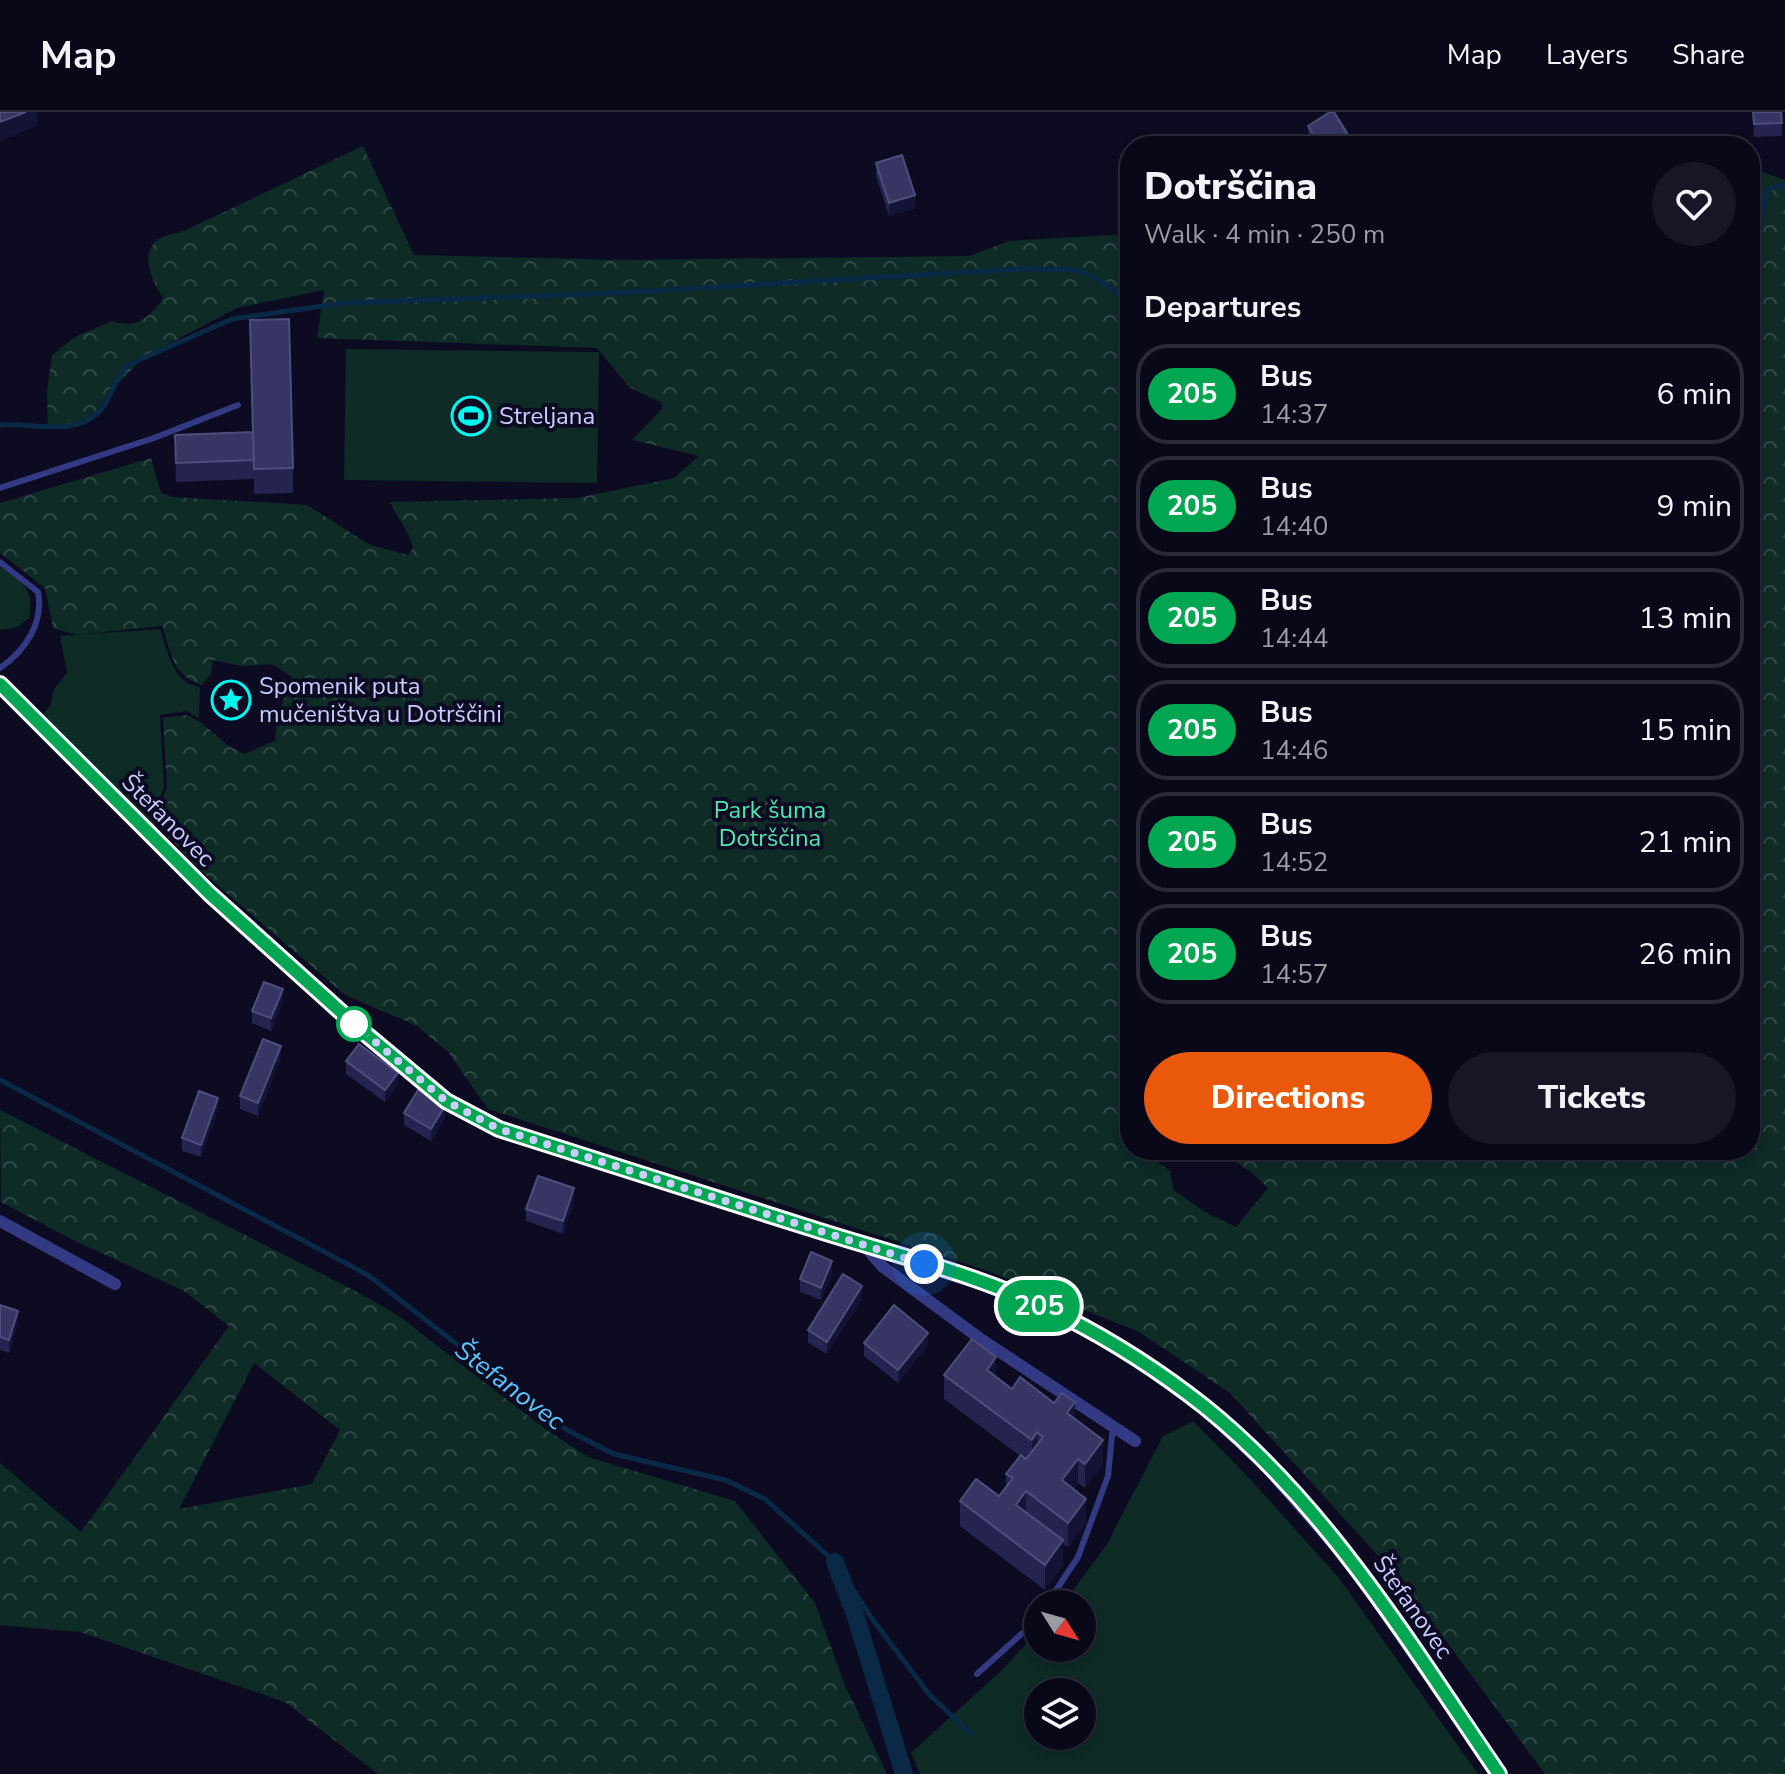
<!DOCTYPE html>
<html lang="en">
<head>
<meta charset="utf-8">
<style>
	:root { --surface:#090819; --page:#171626; --text:#f1f3f6; --muted:#999aa2; --line:#292938; --accent:#ea580c }
	body { margin:0; font-family:"Nunito Sans",sans-serif; background:var(--page); color:var(--text); height:100vh; display:flex; flex-direction:column; font-size:30px; white-space:nowrap }
	* { box-sizing:border-box; margin:0 }
	p { font-size:26px; color:var(--muted) }
	.icon { flex:none; width:44px; height:44px; fill:none; stroke:currentColor; stroke-width:2; stroke-linecap:round; stroke-linejoin:round }
	.map { position:relative; flex:1; overflow:hidden }
	.panel { position:absolute; left:1120px; top:24px; width:640px; height:1024px; display:flex; flex-direction:column; background:var(--surface); border-radius:32px; box-shadow:0 4px 12px #0003,0 0 0 2px var(--line) }
	.panel>* { flex:none }
	.badge { padding:0 16px; border-radius:26px; font-size:28px; line-height:52px }
	.needle { width:52px; rotate:127deg }
	.fabs { position:absolute; left:1024px; top:1478px; display:grid; gap:16px }
	.fabs a { display:grid; place-items:center; width:72px; height:72px; border-radius:50%; background:var(--surface); box-shadow:0 4px 12px #0003,0 0 0 2px var(--line); font-size:40px }
	.you { position:absolute; width:40px; height:40px; margin:-20px; border:6px solid #fff; border-radius:50%; background:#1a73e8; box-shadow:0 0 0 12px #1a73e833 }
	.map>.badge { position:absolute; translate:-50% -50%; box-shadow:0 0 0 4px #fff }
	h2 { padding:0 24px; font-size:30px; line-height:72px }
	.round { display:grid; place-items:center; flex:none; width:84px; height:84px; border-radius:42px; background:var(--page) }
	.headline { display:flex; align-items:center; justify-content:space-between; height:136px; padding:0 24px }
	h1 { font-size:38px; font-weight:800; line-height:60px }
	.action { display:flex; gap:16px; margin-top:auto; padding:16px 24px }
	.action a { flex:1; height:92px; border-radius:48px; background:var(--accent); color:#fff; font-size:32px; font-weight:800; line-height:92px; text-align:center }
	.action a+a { background:var(--page); color:var(--text) }
	ul { padding:0; list-style:none }
	li { display:flex; align-items:center; gap:24px; height:100px; margin:0 16px 12px; padding:0 8px; border:4px solid var(--line); border-radius:32px }
	li div { flex:1 }
	li b { display:block; font-size:30px }
	li em { font-style:normal }
	li .badge { min-width:88px; font-weight:700; text-align:center }
	header { display:flex; align-items:center; gap:48px; box-sizing:border-box; height:112px; padding:0 40px; background:var(--surface); border-bottom:2px solid var(--line) }
	header strong { font-size:38px }
	nav { display:flex; gap:44px; margin-inline-start:auto; font-size:28px }
	.map>svg:first-child { display:block }
	.green { fill:#0e2b26; fill-rule:evenodd }
	.forest { fill:url(#forest-crowns); fill-rule:evenodd }
	.lines { fill:none; stroke-linecap:round; stroke-linejoin:round }
	.stream { stroke:#092947; stroke-width:5 }
	.canal { stroke:#092947; stroke-width:18 }
	.service { stroke:#333a83; stroke-width:6 }
	.minor { stroke:#333a83; stroke-width:12 }
	.tertiary { stroke:#333a83; stroke-width:16 }
	.wall { fill:#252350 }
	.shaded-wall { fill:#141235 }
	.building { fill:#373563; stroke:#4e4d7b; stroke-width:2 }
	.line-casing { stroke:#fff; stroke-width:18 }
	.line { stroke:#00a651; stroke-width:12 }
	.walk { stroke:#cbccff; stroke-width:8; stroke-dasharray:0 14.4 }
	.stop-dot { fill:#fff; stroke:#00a651; stroke-width:4 }
	.labels { text-anchor:middle; stroke-width:8; stroke-linejoin:round; paint-order:stroke }
	.poi-label { font-size:24px; fill:#cbccff; stroke:#0c0b21; text-anchor:start }
	.park-label { font-size:24px; fill:#4fe7ad; stroke:#0c0b21 }
	.street-label { font-size:24px; fill:#cbccff; stroke:#0c0b21 }
	.water-label { font-size:26px; font-style:italic; fill:#59c7ff; stroke:#0c0b21 }
</style>
</head>
<body>
<header>
<strong>Map</strong>
<nav><a>Map</a><a>Layers</a><a>Share</a></nav>
</header>
<div class="map">
<svg width="1785" height="1662" viewBox="0 0 1785 1662">
	<defs>
		<pattern id="forest-crowns" width="20" height="18" patternUnits="userSpaceOnUse" patternTransform="scale(2)"><rect width="20" height="18" fill="#0e2b26"/><path d="M2 6a3 3 0 1 1 6 0M12 15a3 3 0 1 1 6 0" fill="none" stroke="#304947"/></pattern>
	</defs>
	<rect width="100%" height="100%" fill="#0c0b21"/>
	<path class="green" d="M346,237L599,240L597,371L344,368Z
		M0,454C22,469 35,477 29,506L18,515L0,518Z
		M160,517C168,539 173,572 200,575L199,607L187,599L160,603L164,675L155,699L156,725L43,602L50,594L54,577L67,561L60,524Z
		M1193,1309L1252,1369L1339,1466L1478,1662H920L911,1641L1004,1556L1038,1519V1536H1082V1492H1063L1107,1432L1163,1324ZM1082,1580V1624H1038V1580Z"/>
	<path class="forest" d="M363,34L414,143L622,148L969,144L1009,129L1130,122V1038H1140L1170,1059L1173,1078L1205,1100L1236,1115L1268,1076C1250,1057 1232,1045 1207,1038H1750V82L1763,60L1785,68V1662H1545L1402,1470L1230,1281L1139,1220L988,1159L488,997L448,940L417,914L345,883L202,760L161,718L159,696L167,675L163,606L187,603L203,612L227,633L244,642L275,629L278,603L292,565L272,552L241,554L213,548L211,562L202,573C171,563 172,541 162,514L77,523L53,516L45,476L0,441V391L151,346L161,381L173,385L307,393L370,433L408,443L413,436C410,421 397,405 390,390L577,386L674,366L699,344L632,328L662,297V291L629,275L597,236L317,226L324,178L237,196L144,245L112,278L91,306L68,317H48L47,279L52,243L75,225L112,209C136,218 150,205 163,186C153,170 138,142 159,127C165,123 177,121 184,119Z
		M0,998L361,1182L399,1204L545,1317L588,1345L735,1389L815,1491L844,1571L887,1662H378L285,1590L80,1520L0,1513V1351L81,1420L229,1214L184,1179L73,1128L1,1090ZM254,1251L340,1318L312,1372L179,1397Z"/>
	<g class="lines">
		<path class="stream" d="M1750,130C1764,114 1761,95 1768,77L1785,73
			M0,313C35,310 79,327 103,295C113,281 115,264 130,252L232,207L344,191L616,181L1020,157L1077,158L1104,171L1130,193
			M0,968L368,1163L567,1318L614,1342L725,1368L765,1387L835,1450L873,1508L929,1582L970,1621"/>
		<path class="canal" d="M835,1450L855,1502L904,1662"/>
		<path class="service" d="M0,376L154,326L238,293
			M0,450L38,480C44,511 25,539 0,556
			M1047,1492L1078,1445L1108,1364L1113,1314
			M977,1562L1028,1516L1038,1503"/>
		<path class="minor" d="M0,1109L115,1172
			M864,1133L883,1155L982,1228L1135,1329"/>
		<path class="tertiary" d="M0,572L210,782L383,937L446,989L499,1017L983,1171L1062,1203L1129,1241L1206,1296L1268,1354L1353,1451L1499,1662"/>
	</g>
	<path class="wall" d="M1753,0H1781L1782,24L1754,25Z
		M1308,14L1347,33L1313,34L1308,26Z
		M876,51L915,96L889,104L876,64Z
		M250,208L293,356V381L254,382V367L176,370L175,323L252,320Z
		M283,890L271,919L252,911V899Z
		M281,946L258,1004L240,997V984Z
		M346,949L398,973L385,990L346,962Z
		M218,998L201,1045L182,1039V1026Z
		M404,1001L445,1006L431,1029L404,1013Z
		M574,1089L563,1122L526,1109V1097Z
		M832,1162L821,1188L800,1180V1167Z
		M862,1187L827,1242L808,1231V1218Z
		M0,1193L18,1211L9,1241L0,1238Z
		M864,1231L928,1233L898,1271L864,1244Z
		M944,1263L996,1265L1012,1277L1075,1307L1103,1352L1085,1376L1078,1371L1074,1377L1086,1411L1068,1435L1063,1432V1453L1045,1478L960,1414V1389L999,1384L1006,1375V1362L1020,1344L944,1287Z"/>
	<path class="shaded-wall" d="M26,0H37V14L0,29V10Z
		M1347,21V33L1325,34Z
		M915,83V96L889,104V91Z
		M283,877V890L271,919V906Z
		M281,934V946L258,1004V991Z
		M398,961V973L385,990V978Z
		M218,986V998L201,1045V1033Z
		M445,994V1006L431,1029V1017Z
		M574,1076V1089L563,1122V1109Z
		M832,1149V1162L821,1188V1176Z
		M862,1174V1187L827,1242V1230Z
		M18,1199V1211L9,1241V1228Z
		M928,1221V1233L898,1271V1258Z
		M996,1245V1270L987,1258Z
		M1075,1290V1315L1067,1301Z
		M1037,1320V1345L1032,1353V1328Z
		M1103,1328V1352L1085,1376V1352Z
		M1078,1347V1371L1062,1393V1368Z
		M1026,1379V1404L1016,1393Z
		M1086,1387V1411L1068,1435V1411Z
		M1063,1428V1453L1045,1478V1453Z"/>
	<path class="building" d="M0,0H26L0,10Z
		M1330,0H1334L1347,21L1325,34H1320L1308,14Z
		M1753,0H1781L1782,11L1754,12Z
		M902,43L915,83L889,91L876,51Z
		M289,207L293,356L254,357L250,208Z
		M253,320L254,348L176,351L175,323Z
		M264,870L283,877L271,906L252,899Z
		M263,927L281,934L258,991L240,984Z
		M359,932L398,961L385,978L346,949Z
		M418,978L445,994L431,1017L404,1001Z
		M199,979L218,986L201,1033L182,1026Z
		M538,1064L574,1076L563,1109L526,1097Z
		M811,1140L832,1149L821,1176L800,1167Z
		M843,1162L862,1174L827,1230L808,1218Z
		M0,1193L18,1199L9,1228L0,1225Z
		M894,1193L928,1221L898,1258L864,1231Z
		M972,1227L996,1245L987,1258L1012,1277L1020,1265L1054,1291L1062,1281L1075,1290L1067,1301L1103,1328L1085,1352L1078,1347L1062,1368L1086,1387L1068,1411L1026,1379L1016,1393L1063,1428L1045,1453L960,1389L976,1367L999,1384L1013,1366L1006,1362L1021,1343L1026,1347L1043,1325L1037,1320L1032,1328L944,1263Z"/>
	<g class="lines">
		<g class="line-casing">
			<path id="line" d="M0,572L210,782L361,918L446,989L499,1017C602,1050 704,1082 807,1115C891,1142 986,1164 1065,1205C1114,1230 1162,1261 1205,1295C1327,1393 1412,1535 1499,1662"/>
		</g>
		<use href="#line" class="line"/>
		<path class="walk" d="M354,912L446,989L499,1017L924,1152"/>
	</g>
	<defs>
		<g id="stadium-ring" transform="scale(2)"><circle r="9.5" fill="#0c0b21" stroke="#00f6ef" stroke-width="1.5"/><path d="M0-5a6.5 5 0 1 0 0 10a6.5 5 0 1 0 0-10ZM-3.5-1.8h7v3.6h-7Z" fill="#00f6ef"/></g>
		<g id="sight-ring" transform="scale(2)"><circle r="9.5" fill="#0c0b21" stroke="#00f6ef" stroke-width="1.5"/><path d="M0-6L1.8-2.2L6-1.7L2.9 1.2L3.7 5.4L0 3.3L-3.7 5.4L-2.9 1.2L-6-1.7L-1.8-2.2Z" fill="#00f6ef"/></g>
	</defs>
	<g fill-rule="evenodd">
		<use href="#stadium-ring" x="471" y="304"/>
		<use href="#sight-ring" x="231" y="588"/>
	</g>
	<circle class="stop-dot" cx="354" cy="912" r="16"/>
	<g class="labels">
		<g class="poi-label">
			<text x="499" y="312">Streljana</text>
			<text x="259" y="582">Spomenik puta<tspan x="259" dy="28">mučeništva u Dotrščini</tspan></text>
		</g>
		<g class="park-label">
			<text x="770" y="706">Park šuma<tspan x="770" dy="28">Dotrščina</tspan></text>
		</g>
		<g class="street-label">
			<text transform="translate(168 708) rotate(45)" y="8">Štefanovec</text>
			<text transform="translate(1413 1495) rotate(55)" y="8">Štefanovec</text>
		</g>
		<g class="water-label">
			<text transform="translate(510 1273) rotate(37)" y="9">Štefanovec</text>
		</g>
	</g>
</svg>
<div class="fabs">
<a><svg class="needle" viewBox="-14 -14 28 28"><path d="M0-13l5 13h-10z" fill="#e53935"/><path d="M0 13l5-13h-10z" fill="#999aa2"/></svg></a>
<a><svg class="icon" aria-label="layers" viewBox="0 0 24 24"><path d="M12 4l9 5-9 5-9-5zM3 14l9 5 9-5"/></svg></a>
</div>
<div class="you" style="left:924px;top:1152px"></div>
<b class="badge" style="left:1039px;top:1194px;background:#00a651;color:#fff">205</b>
<section class="panel">
<div class="headline"><div><h1>Dotrščina</h1><p>Walk · 4 min · 250 m</p></div><a class="round"><svg class="icon" aria-label="heart" viewBox="0 0 24 24"><path d="M12 20l-8-8c-3-5 5-10 8-4 3-6 11-1 8 4z"/></svg></a></div>
<h2>Departures</h2>
<ul>
<li><span class="badge" style="background:#00a651;color:#fff">205</span><div><b>Bus</b><p>14:37</p></div><em>6 min</em></li>
<li><span class="badge" style="background:#00a651;color:#fff">205</span><div><b>Bus</b><p>14:40</p></div><em>9 min</em></li>
<li><span class="badge" style="background:#00a651;color:#fff">205</span><div><b>Bus</b><p>14:44</p></div><em>13 min</em></li>
<li><span class="badge" style="background:#00a651;color:#fff">205</span><div><b>Bus</b><p>14:46</p></div><em>15 min</em></li>
<li><span class="badge" style="background:#00a651;color:#fff">205</span><div><b>Bus</b><p>14:52</p></div><em>21 min</em></li>
<li><span class="badge" style="background:#00a651;color:#fff">205</span><div><b>Bus</b><p>14:57</p></div><em>26 min</em></li>
</ul>
<div class="action"><a>Directions</a><a>Tickets</a></div>
</section>
</div>
</body>
</html>
